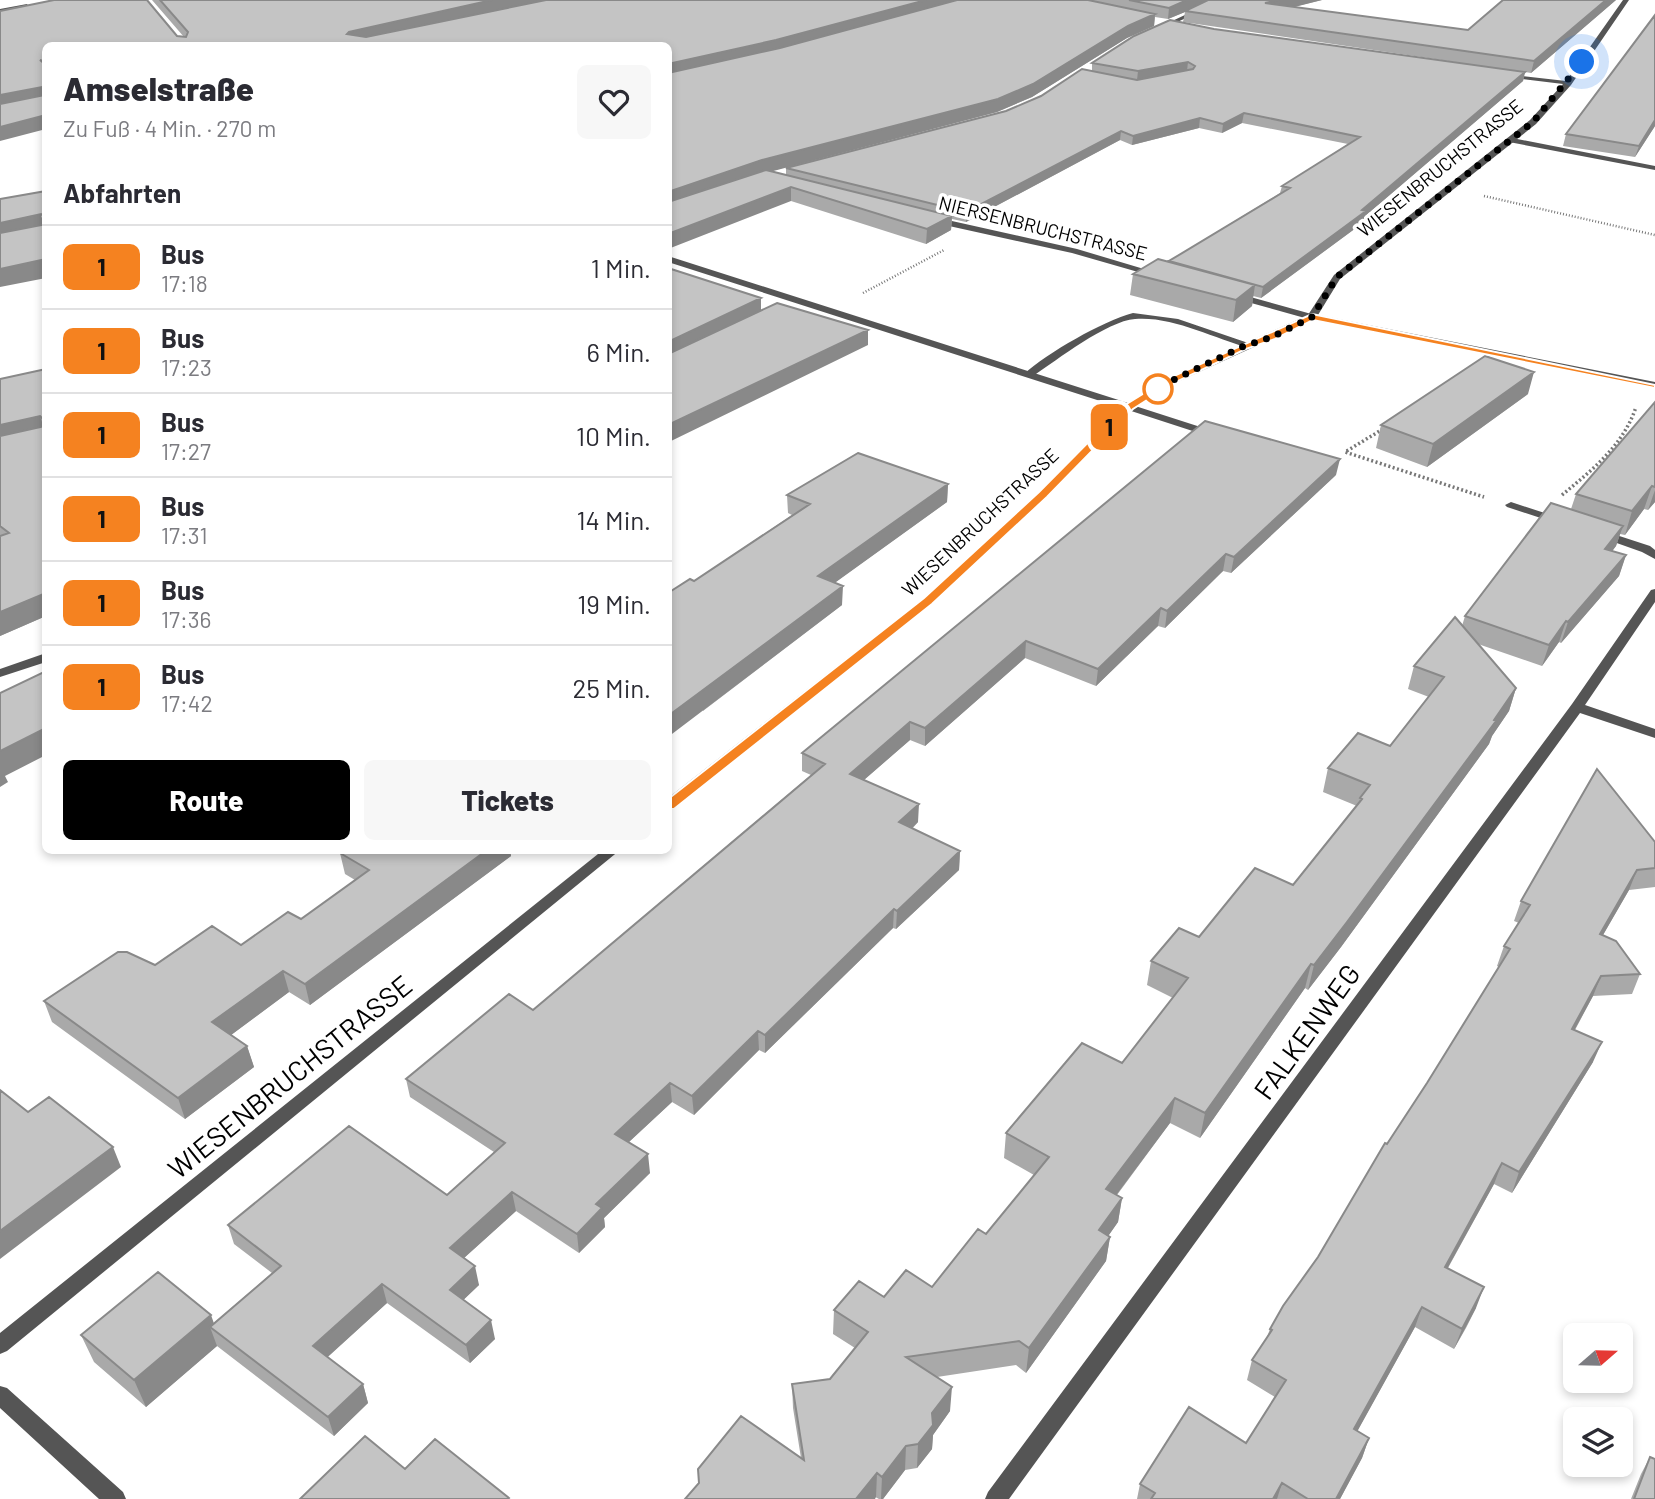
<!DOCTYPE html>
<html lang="de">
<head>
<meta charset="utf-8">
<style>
	:root { --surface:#fff; --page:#f7f7f7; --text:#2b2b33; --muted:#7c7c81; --line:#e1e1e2; --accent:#000 }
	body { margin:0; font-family:Barlow,sans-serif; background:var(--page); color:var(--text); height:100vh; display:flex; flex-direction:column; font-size:26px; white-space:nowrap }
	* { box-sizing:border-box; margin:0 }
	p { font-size:23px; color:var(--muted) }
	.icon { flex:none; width:38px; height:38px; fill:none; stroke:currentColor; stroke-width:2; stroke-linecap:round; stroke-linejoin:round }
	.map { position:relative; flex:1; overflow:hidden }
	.sheet { position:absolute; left:42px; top:42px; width:630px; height:812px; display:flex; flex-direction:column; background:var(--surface); border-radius:10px; box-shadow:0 4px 10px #0003 }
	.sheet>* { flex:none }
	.badge { padding:0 14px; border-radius:10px; font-size:24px; line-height:46px }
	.needle { width:46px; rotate:70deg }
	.tools { position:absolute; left:1563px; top:1323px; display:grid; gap:14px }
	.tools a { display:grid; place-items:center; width:70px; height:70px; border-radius:10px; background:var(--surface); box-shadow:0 4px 10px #0003; font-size:35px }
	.you { position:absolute; width:35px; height:35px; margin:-18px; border:5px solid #fff; border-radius:50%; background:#1a73e8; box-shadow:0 0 0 10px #1a73e833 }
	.map>.badge { position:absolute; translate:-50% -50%; box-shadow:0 0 0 4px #fff }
	h2 { padding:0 21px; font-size:26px; line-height:63px }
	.round { display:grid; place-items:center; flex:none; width:74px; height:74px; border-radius:10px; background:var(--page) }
	.headline { display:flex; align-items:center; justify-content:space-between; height:119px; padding:0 21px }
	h1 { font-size:33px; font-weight:800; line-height:52px }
	.cta { display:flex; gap:14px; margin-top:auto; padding:14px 21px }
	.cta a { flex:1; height:80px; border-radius:10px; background:var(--accent); color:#fff; font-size:28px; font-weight:800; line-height:80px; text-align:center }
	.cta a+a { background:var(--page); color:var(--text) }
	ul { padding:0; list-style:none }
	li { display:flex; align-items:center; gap:21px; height:84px; padding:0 21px; border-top:2px solid var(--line) }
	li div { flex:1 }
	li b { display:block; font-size:26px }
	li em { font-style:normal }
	li .badge { min-width:77px; font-weight:700; text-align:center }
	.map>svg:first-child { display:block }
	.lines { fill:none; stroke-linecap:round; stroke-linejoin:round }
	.path-far1 { stroke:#777; stroke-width:2.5; stroke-dasharray:1 2; stroke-linecap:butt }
	.path { stroke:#777; stroke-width:3.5; stroke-dasharray:2 2.5; stroke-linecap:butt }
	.lane { fill:#555; fill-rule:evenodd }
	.street { fill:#555; fill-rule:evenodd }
	.wall { fill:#a9a9a9; fill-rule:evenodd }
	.shaded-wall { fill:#898989 }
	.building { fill:#c4c4c4; stroke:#898989; stroke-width:2 }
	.line { fill:#f58220; stroke:#fff; stroke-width:2 }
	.walk { stroke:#000; stroke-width:7; stroke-dasharray:0 12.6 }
	.stop-dot { fill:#fff; stroke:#f58220; stroke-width:3.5 }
	.labels { text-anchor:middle; stroke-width:7; stroke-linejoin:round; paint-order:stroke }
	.far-street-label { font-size:19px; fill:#000; stroke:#fff }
	.near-street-label { font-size:28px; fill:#000; stroke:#fff }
</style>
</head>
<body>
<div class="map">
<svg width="1655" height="1499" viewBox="0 0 1655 1499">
	<rect width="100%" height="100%" fill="#fff"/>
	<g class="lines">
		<path class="path-far1" d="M1484,196L1655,235
			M863,293L944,250"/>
		<path class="path" d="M1383,429L1345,452L1484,497
			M1562,495C1592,470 1623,446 1636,407"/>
		<path class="lane" d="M1512,138L1655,166V170L1509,142L1508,140Z
			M934,217L1077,249L1164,275L1159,278L1072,253L931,222V218Z
			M1236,293L1315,315L1317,317L1312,320L1233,298L1231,296Z
			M1133,313L1178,319L1254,345L1249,348C1213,338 1173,316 1135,319C1107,321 1057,360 1033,376L1024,374C1047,353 1103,321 1133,313Z
			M1129,404L1216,432L1217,434L1212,437L1208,436L1125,409L1124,407Z
			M1511,502L1563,519L1565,521L1559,524L1507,507L1505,505Z
			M1601,530L1650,546L1655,550V559L1642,552L1597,536L1595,534Z"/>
		<path class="street" d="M1217,0H1225L1160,30L1155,29Z
			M1623,0H1629L1571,85L1536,124L1340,279L1318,315L1655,382V388L1313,320L1175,383L1133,409L1047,497L932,604L673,809L668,811V798L924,598L1039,493L1122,408L668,262V256L1128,403L1167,379L1308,315L1334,275L1530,120L1563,84L1507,77L1505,74L1566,81Z
			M27,4L29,7L0,13V9Z
			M1655,589V602L1585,705L1655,729V738L1580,713L1009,1499H985L988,1492L1572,704L1651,590Z
			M46,653V662L0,677V669Z
			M603,850H620L7,1351L0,1354V1333Z
			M0,1386L7,1388L123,1492L126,1499H99L0,1408Z"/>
	</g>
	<path class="wall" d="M152,0H1322L1293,7L1468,30L1503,0H1616L1531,73L1525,72L1523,81L1364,217V222L1261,298L1253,296L1252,306L1233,322L1130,295L1133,274L1169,261L1280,193L1282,186L1348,144L1242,123L1222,133L1199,128L1132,145L1120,140L966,222L952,219L951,230L926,244L791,201L46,46V129L0,11L184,37ZM1185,12L1183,22L1462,63L1214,29L1092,63V71L1041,96L1006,111L786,168V175L771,171L997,112L1032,97L1127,38L1154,26L1155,17L1168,19Z
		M1655,126L1635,157L1563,146L1566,134Z
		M46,369V616L0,636V379Z
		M1528,394L1427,467L1376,448L1381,425Z
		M1655,402V502L1648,510L1644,509L1625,535L1620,534L1616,546L1612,551L1626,555L1619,576L1561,643L1559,642L1542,666L1478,644L1516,688L1509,711L1492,736L1489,744L1341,947L1308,990L1305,988L1200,1138L1170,1123L1117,1195L1122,1198L1118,1222L1108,1236L1110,1237L1106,1261L1026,1373L1016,1365L937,1377L950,1411L933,1435L932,1449L917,1468L905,1470L883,1499H879L801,1458L793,1408L792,1384L830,1379L855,1348L833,1334L834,1310L932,1287L986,1234L1034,1175L1004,1158L1006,1133L1122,1063L1173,998L1147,985L1151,961L1199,937L1293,885L1357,806L1323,792L1328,768L1390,746L1429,697L1408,689L1414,666L1462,626L1465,616L1571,509L1576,494Z
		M1336,475L1231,573L1223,571L1165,628L1158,626L1096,686L1025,658L925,746L910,740L864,780L918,822L912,829L960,851L959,870L896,929L893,928L765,1053L759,1050L694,1115L672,1102L629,1142L650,1173L604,1218L605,1227L579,1253L516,1211L464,1258L479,1285L463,1300L495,1339L470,1363L387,1303L327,1357L363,1384L368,1403L334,1436L217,1346L146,1407L94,1362L81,1335L214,1323L272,1273L234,1244L228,1225L447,1195L494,1152L410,1097L406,1079L533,1010L811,775L802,771V753Z
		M948,484L947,502L834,583L842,605L703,711L694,581L792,515L788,513L787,495Z
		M1655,842V887L1629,890L1603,935L1640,974L1632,994L1593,996L1575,1030L1593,1062L1512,1193L1494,1184L1448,1268L1476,1308L1466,1328L1454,1349L1415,1327L1357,1431L1369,1438L1362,1458L1340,1499H1137L1140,1484L1246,1443L1275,1397L1247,1380L1252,1360L1267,1337L1270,1329L1318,1257L1387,1144L1427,1083L1499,967L1497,966L1504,946L1519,923L1514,921L1521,901Z
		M344,850H510L511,856L310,1005L289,992L231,1035L247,1046L254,1067L185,1119L52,1022L44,1001L155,965L241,945L301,919L355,880L345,874L340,853Z
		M1650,1457L1655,1499H1631L1641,1474Z"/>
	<path class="shaded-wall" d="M491,0H559L350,46L347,34L349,32Z
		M926,0H968L668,76V64Z
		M1187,0H1211L1185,11V12L1168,19L1169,8Z
		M1279,0H1322L1263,15L1265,3Z
		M1606,0H1616L1531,73L1534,61Z
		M1155,14L1154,26L1127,38L1032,97L997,112L762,174L668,207V192L1128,26Z
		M1188,62L1187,71L1137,80L1138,71Z
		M1525,72L1523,81L1364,217V222L1261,298L1263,287L1362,210Z
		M42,87L46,99L0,108V95Z
		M1244,113L1242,123L1222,133L1223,124Z
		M46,115V129L0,141V127Z
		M1200,118L1199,128L1132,145L1133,136Z
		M1655,120V126L1635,157L1639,146Z
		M1121,131L1120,140L966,222V212Z
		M791,187V201L668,249V234Z
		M41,214L45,230L0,240V223Z
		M952,216L951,230L926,244L927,229Z
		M46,259V278L0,287V269Z
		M1255,285L1252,306L1233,322L1236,300Z
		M761,298V313L668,358V342Z
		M868,330V345L669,442L668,425Z
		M1534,372L1528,394L1427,467L1433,444Z
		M40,416L45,434L0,445V425Z
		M1340,459L1336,475L1231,573L1234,557Z
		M948,484L947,502L818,595V576Z
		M1652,486L1644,509L1625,535L1632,511Z
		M1655,490V502L1648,510Z
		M1623,526L1616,546L1599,569L1605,549Z
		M1226,554L1223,571L1165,628L1167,611Z
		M1626,555L1619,576L1561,643L1568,622Z
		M843,586L842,605L668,737V716Z
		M46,593V616L0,636V612Z
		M1161,608L1158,626L1096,686L1098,669Z
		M1566,621L1559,642L1542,666L1549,645Z
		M1026,641L1025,658L925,746V728Z
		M1516,688L1509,711L1492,736L1489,744L1341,947L1308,990L1314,965L1494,720Z
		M910,722V740L850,792V774Z
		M46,728V755L5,776L8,782L0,787V751Z
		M919,804L918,822L899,841V822Z
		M487,850H510L511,856L310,1005L305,984Z
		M960,851L959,870L896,929L897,911Z
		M1637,870L1629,890L1592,954L1600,934Z
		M894,909L893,928L765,1053V1035Z
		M1311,964L1305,988L1200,1138L1205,1113Z
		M283,971L289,992L219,1044L212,1022Z
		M1601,976L1593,996L1564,1049L1572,1029Z
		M758,1031L759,1050L694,1115L692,1096Z
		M1602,1042L1593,1062L1512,1193L1519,1172Z
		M247,1046L254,1067L185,1119L178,1098Z
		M670,1083L672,1102L617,1153L615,1134Z
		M1175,1098L1170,1123L1102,1214L1106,1189Z
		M113,1147L121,1167L0,1259V1231Z
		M648,1154L650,1173L604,1218L605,1227L579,1253L577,1234L596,1204Z
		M1502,1163L1494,1184L1437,1287L1445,1267Z
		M512,1192L516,1211L454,1267L450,1248Z
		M1122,1198L1118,1222L1095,1255L1099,1230Z
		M1110,1237L1106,1261L1026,1373L1029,1348Z
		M475,1266L479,1285L454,1309L450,1290Z
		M382,1284L387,1303L319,1365L313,1346Z
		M1484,1287L1476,1308L1454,1349L1462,1329Z
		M1422,1307L1415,1327L1347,1450L1354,1429Z
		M211,1315L217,1332L210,1327L217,1346L146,1407L134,1380Z
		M491,1320L495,1339L470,1363L466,1345Z
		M363,1384L368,1403L334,1436L328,1417Z
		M952,1387L950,1411L933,1435L932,1449L917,1468L918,1444L932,1413Z
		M1369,1438L1362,1458L1340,1499H1336Z
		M906,1446L905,1470L883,1499H881L882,1477Z
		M877,1473L876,1497L875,1499H856Z
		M1282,1483L1277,1499H1273Z"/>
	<path class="building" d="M54,0H147L177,36L186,37L188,32L160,0H492L349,32L347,34L366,37L546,0H926L776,40L668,64V46H46V62L40,60L46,65V115L0,127V104L45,95V89L42,87L0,95V11Z
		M957,0H1088L1155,14L1128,26L1033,84L998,99L762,160L668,192V73L780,48Z
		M1129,0H1187L1169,8Z
		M1208,0H1279L1265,3L1468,30L1503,0H1606L1534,61L1185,11Z
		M1655,15V120L1639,146L1566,134Z
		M1170,20L1214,29L1525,72L1362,210L1366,211L1263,287L1169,261L1290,188L1282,186L1360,137L1244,113L1223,124L1200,118L1133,136L1121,131L966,212L786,168L1006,111L1041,96L1082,69L1137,80L1193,69L1195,66L1188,62L1138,71L1092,63L1134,36Z
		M766,170L952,216L927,229L791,187L668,234V202Z
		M46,191V259L0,269V233L42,225L44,217L41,214L0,223V199Z
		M1158,259L1255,285L1236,300L1133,274Z
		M668,268L761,298L668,342Z
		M777,303L868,330L668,425V354Z
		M1485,356L1534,372L1433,444L1381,425Z
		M46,369V593L0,612V536L9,533L0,526V436L41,427L43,419L40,416L0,425V379Z
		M1655,402V487L1652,486L1632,511L1576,494Z
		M1205,421L1340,459L1234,557L1226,554L1167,611L1161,608L1098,669L1026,641L925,728L910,722L850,774L919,804L899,822L960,851L897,911L894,909L765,1035L758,1031L692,1096L670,1083L615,1134L648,1154L596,1204L602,1208L577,1234L512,1192L450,1248L475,1266L450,1290L491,1320L466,1345L382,1284L313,1346L363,1384L328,1417L210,1327L281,1266L228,1225L349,1126L447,1195L505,1143L406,1079L509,994L533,1010L825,764L802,753Z
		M858,453L948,484L818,576L843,586L668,716V593L690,579L694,581L810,504L787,495Z
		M1551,503L1623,526L1605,549L1626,555L1568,622L1566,621L1549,645L1465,616Z
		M1455,617L1516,688L1494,720L1496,721L1347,922L1314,965L1311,964L1205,1113L1175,1098L1106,1189L1122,1198L1099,1230L1110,1237L1029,1348L1019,1341L906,1357L952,1387L932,1413L933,1425L918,1444L906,1446L882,1477L877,1473L856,1499H685L699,1483L698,1469L741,1416L804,1460L792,1384L830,1379L868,1332L834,1310L859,1281L884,1297L906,1270L932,1287L978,1229L986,1234L1049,1157L1006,1133L1082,1043L1122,1063L1188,978L1151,961L1179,928L1199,937L1255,868L1293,885L1362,799L1360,798L1370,785L1328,768L1358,733L1390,746L1444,677L1414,666Z
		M46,671V728L0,751V693Z
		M1597,769L1655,842V868L1637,870L1600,934L1616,941L1640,974L1601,976L1572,1029L1602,1042L1519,1172L1502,1163L1445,1267L1484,1287L1462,1329L1422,1307L1354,1429L1369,1438L1336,1499H1308L1282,1483L1273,1499H1151L1155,1493L1140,1484L1189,1407L1246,1443L1286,1380L1252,1360L1272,1330L1270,1329L1283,1306L1318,1257L1385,1143L1387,1144L1427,1083L1510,949L1504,946L1530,905L1521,901Z
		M344,850H487L305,984L283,971L212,1022L247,1046L178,1098L44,1001L118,952H127L155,965L212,926L241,945L288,912L301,919L369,870L340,853Z
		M0,1090L28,1112L49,1097L113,1147L0,1231Z
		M158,1272L211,1315L134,1380L81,1335Z
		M365,1436L405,1469L435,1439L509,1498L508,1499H300Z
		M1650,1457L1655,1459V1499H1634Z"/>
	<path class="line" d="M1312,314L1655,385V388L1313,320L1275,339L1246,349L1174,383L1133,409L1047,497L932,604L674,809H663V803L924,598L1039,492L1125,405L1167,379Z"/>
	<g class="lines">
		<path class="walk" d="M1158,389L1150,394L1171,381L1242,347L1272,337L1312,317L1337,277L1533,122L1582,62"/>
	</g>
	<circle class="stop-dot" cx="1158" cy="389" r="14"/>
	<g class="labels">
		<g class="far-street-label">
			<text transform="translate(1440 168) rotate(-39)" y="7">WIESENBRUCHSTRASSE</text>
			<text transform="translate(1043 228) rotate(14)" y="7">NIERSENBRUCHSTRASSE</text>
			<text transform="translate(980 522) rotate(-43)" y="7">WIESENBRUCHSTRASSE</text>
		</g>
		<g class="near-street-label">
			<text transform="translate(1307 1032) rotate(-54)" y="10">FALKENWEG</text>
			<text transform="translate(290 1077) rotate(-39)" y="10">WIESENBRUCHSTRASSE</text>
		</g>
	</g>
</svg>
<div class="tools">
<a><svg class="needle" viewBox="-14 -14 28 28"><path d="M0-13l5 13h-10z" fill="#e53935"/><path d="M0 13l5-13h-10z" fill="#7c7c81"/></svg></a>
<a><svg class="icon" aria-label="layers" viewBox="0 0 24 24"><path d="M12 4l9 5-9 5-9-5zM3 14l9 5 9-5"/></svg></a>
</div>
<div class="you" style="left:1582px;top:62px"></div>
<b class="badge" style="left:1109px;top:427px;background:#f58220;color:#111">1</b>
<section class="sheet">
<div class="headline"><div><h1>Amselstraße</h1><p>Zu Fuß · 4 Min. · 270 m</p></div><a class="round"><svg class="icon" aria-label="heart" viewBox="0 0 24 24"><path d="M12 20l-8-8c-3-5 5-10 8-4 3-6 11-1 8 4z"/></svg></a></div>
<h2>Abfahrten</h2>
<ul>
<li><span class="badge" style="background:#f58220;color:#111">1</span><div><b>Bus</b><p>17:18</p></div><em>1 Min.</em></li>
<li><span class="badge" style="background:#f58220;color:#111">1</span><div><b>Bus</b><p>17:23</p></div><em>6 Min.</em></li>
<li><span class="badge" style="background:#f58220;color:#111">1</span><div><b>Bus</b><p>17:27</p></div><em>10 Min.</em></li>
<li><span class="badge" style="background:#f58220;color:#111">1</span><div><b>Bus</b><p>17:31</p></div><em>14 Min.</em></li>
<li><span class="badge" style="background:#f58220;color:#111">1</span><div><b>Bus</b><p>17:36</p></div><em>19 Min.</em></li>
<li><span class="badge" style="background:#f58220;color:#111">1</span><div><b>Bus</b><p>17:42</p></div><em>25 Min.</em></li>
</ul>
<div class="cta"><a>Route</a><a>Tickets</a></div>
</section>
</div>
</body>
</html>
